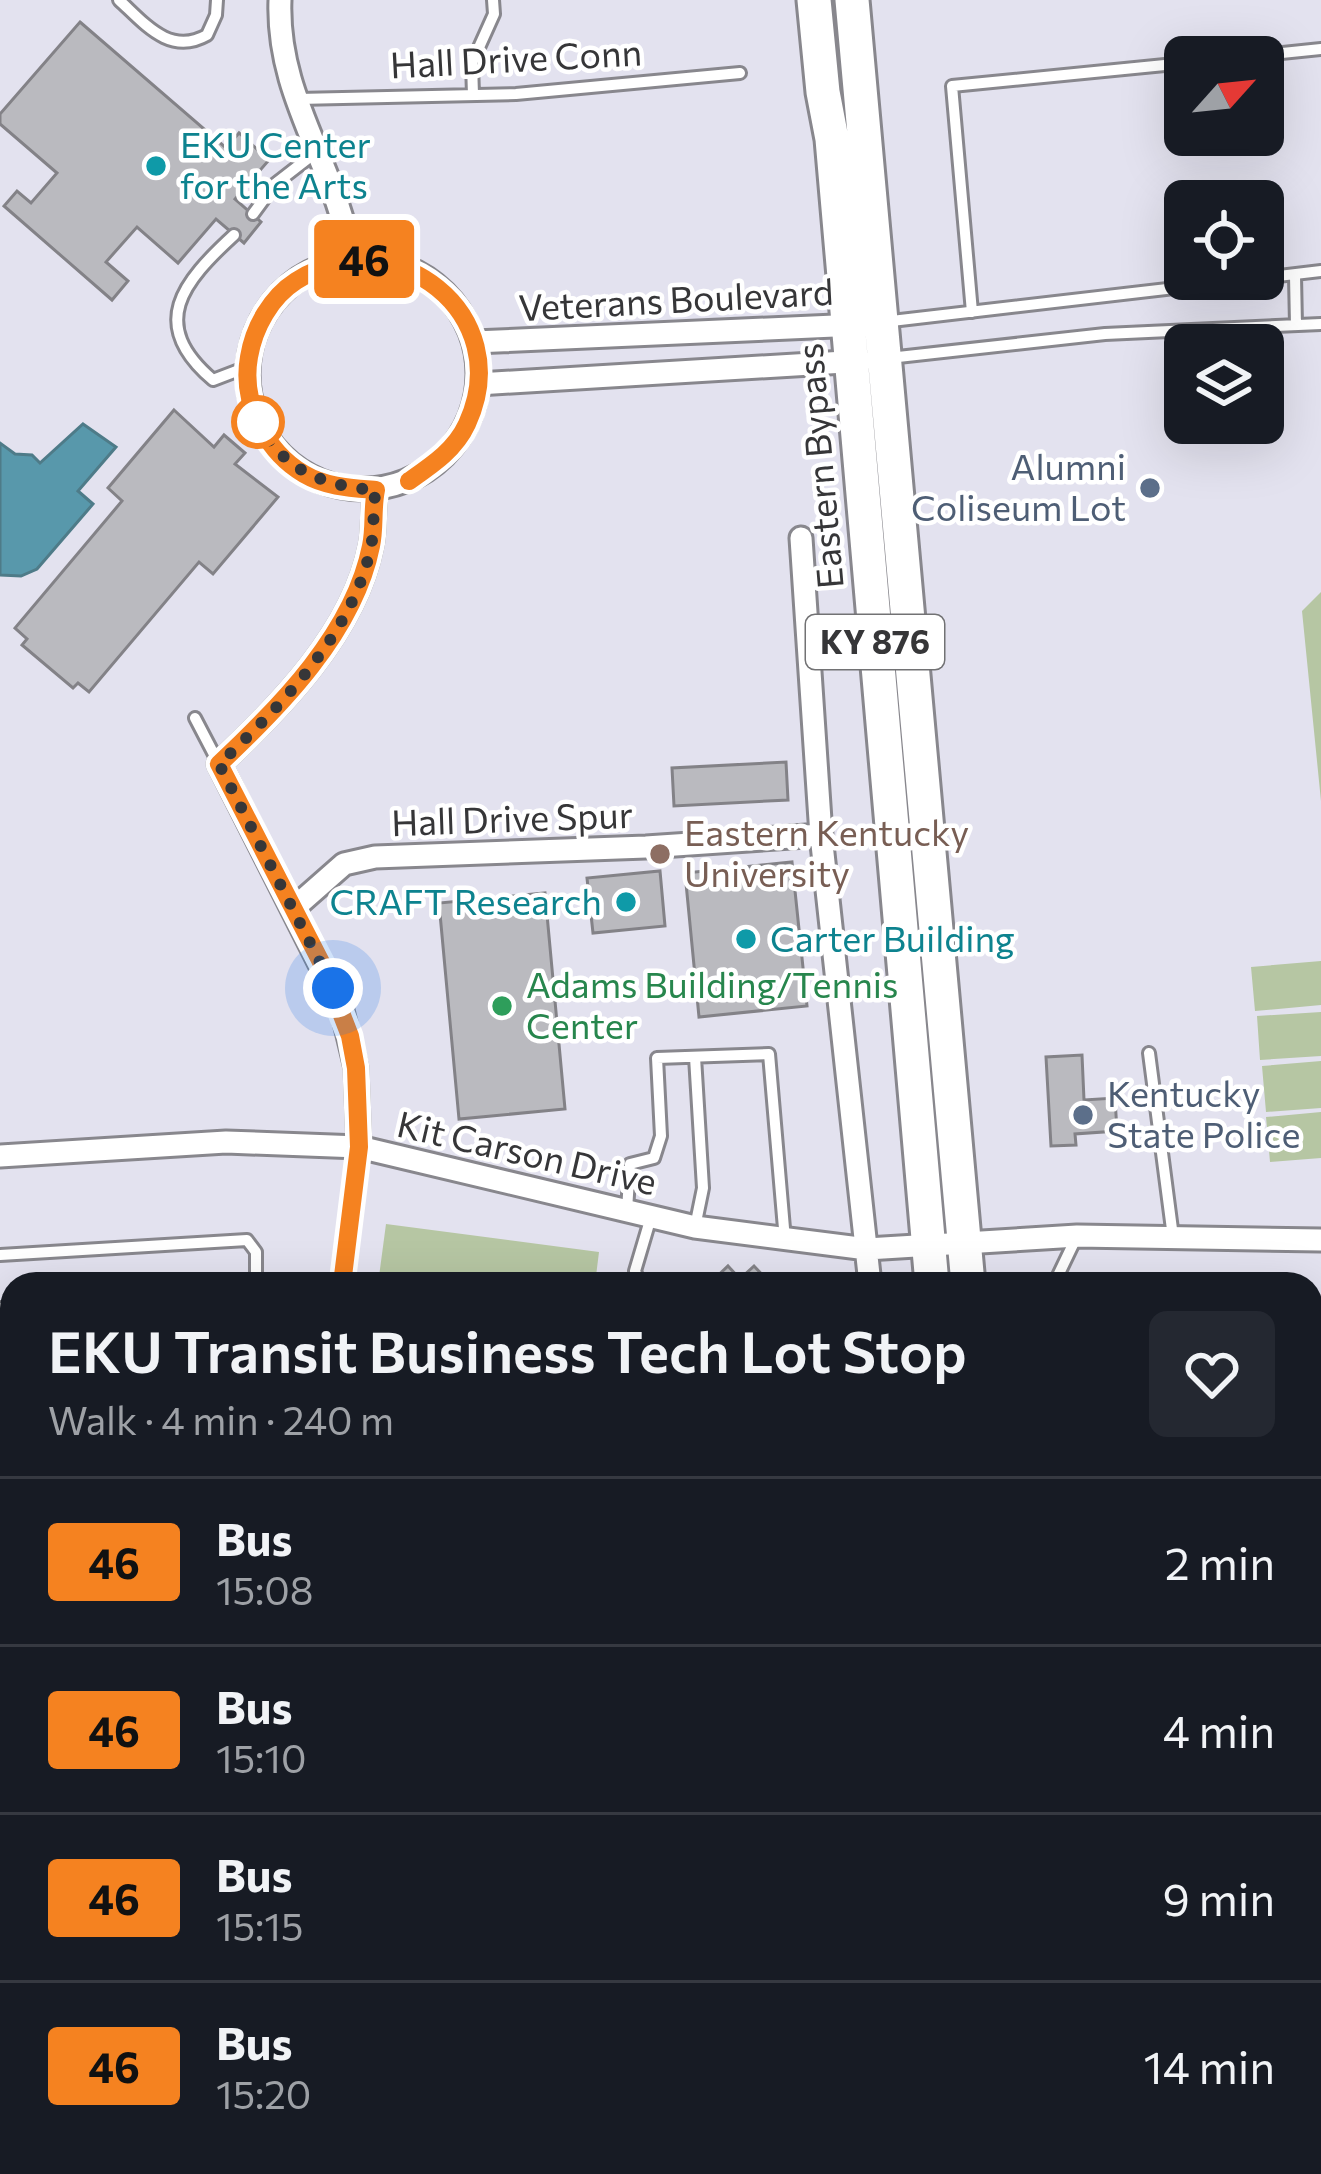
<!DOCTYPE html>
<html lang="en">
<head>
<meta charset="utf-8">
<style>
	:root { --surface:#171b24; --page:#242831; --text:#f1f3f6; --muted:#9ea1a6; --line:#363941 }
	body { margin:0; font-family:Commissioner,sans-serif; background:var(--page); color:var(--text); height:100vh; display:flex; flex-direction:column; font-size:45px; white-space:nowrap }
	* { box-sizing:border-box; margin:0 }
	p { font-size:39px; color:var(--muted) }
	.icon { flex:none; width:66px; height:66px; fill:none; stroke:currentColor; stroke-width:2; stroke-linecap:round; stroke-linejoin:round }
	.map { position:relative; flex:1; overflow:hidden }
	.sheet { position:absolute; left:0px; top:1272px; width:1323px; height:903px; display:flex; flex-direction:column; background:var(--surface); border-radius:36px 36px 0 0; box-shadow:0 12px 48px #0002 }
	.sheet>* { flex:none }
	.badge { padding:0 24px; border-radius:9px; font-size:42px; line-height:78px }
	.needle { width:78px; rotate:63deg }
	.fabs { position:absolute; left:1164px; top:36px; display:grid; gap:24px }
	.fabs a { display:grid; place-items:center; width:120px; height:120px; border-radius:18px; background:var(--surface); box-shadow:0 12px 48px #0002; font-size:60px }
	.you { position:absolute; width:60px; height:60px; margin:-30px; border:9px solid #fff; border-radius:50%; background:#1a73e8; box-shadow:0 0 0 18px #1a73e833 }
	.map>.badge { position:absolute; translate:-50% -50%; box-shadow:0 0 0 6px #fff }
	.round { display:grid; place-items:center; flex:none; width:126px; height:126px; border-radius:18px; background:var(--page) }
	.headline { display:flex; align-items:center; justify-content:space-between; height:204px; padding:0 48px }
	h1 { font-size:57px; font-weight:600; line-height:90px }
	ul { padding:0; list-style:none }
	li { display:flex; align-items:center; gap:36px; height:168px; padding:0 48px; border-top:3px solid var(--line) }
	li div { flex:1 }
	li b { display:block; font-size:45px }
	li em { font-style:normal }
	li .badge { min-width:132px; font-weight:700; text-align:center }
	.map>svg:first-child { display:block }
	.built { fill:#e3e2ef; fill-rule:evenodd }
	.green { fill:#b6c6a3 }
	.water { fill:#5898ab; stroke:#4e7b88; stroke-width:3 }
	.building { fill:#bababf; stroke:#838287; stroke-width:3 }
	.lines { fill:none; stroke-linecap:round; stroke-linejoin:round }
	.lane-casing { stroke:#88878d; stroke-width:16 }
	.street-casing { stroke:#88878d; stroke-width:27 }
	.primary-casing { stroke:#88878d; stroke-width:39 }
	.lane { stroke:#fff; stroke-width:10 }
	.street { stroke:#fff; stroke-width:21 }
	.primary { stroke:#fff; stroke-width:33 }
	.line-casing { stroke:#fff; stroke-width:27 }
	.line { stroke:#f58220; stroke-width:18 }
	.walk { stroke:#363638; stroke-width:12; stroke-dasharray:0 21.6 }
	.culture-dot { fill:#0f9aa8; stroke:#fff; stroke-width:4.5 }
	.stop-dot { fill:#fff; stroke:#f58220; stroke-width:6 }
	.service-dot { fill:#5c6f8a; stroke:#fff; stroke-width:4.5 }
	.education-dot { fill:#8d6e63; stroke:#fff; stroke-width:4.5 }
	.leisure-dot { fill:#2e9e5b; stroke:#fff; stroke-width:4.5 }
	.labels { text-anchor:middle; stroke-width:9; stroke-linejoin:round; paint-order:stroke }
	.shield { fill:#fff; stroke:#727274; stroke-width:3 }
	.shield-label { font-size:33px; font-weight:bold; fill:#363638 }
	.street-label { font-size:36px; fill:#363638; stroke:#fff }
	.culture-label { font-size:36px; fill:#0d838f; stroke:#fff; text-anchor:start }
	.service-label { font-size:36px; fill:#4e5e75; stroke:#fff; text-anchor:end }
	.education-label { font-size:36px; fill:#785e54; stroke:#fff; text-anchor:start }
	.leisure-label { font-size:36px; fill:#27864d; stroke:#fff; text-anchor:start }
</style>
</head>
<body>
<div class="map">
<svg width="1321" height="2174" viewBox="0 0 1321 2174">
	<rect width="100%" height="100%" fill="#ebebf0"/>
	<path class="built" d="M0,0H1321V1889H1311V1284H12V2163H983L984,2174H0ZM1185,57H1263V135H1185ZM1185,201H1263V279H1185ZM1185,345H1263V423H1185Z"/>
	<path class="green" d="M1321,592V801L1302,611Z
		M1321,961V1005L1255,1011L1251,967Z
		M1321,1012V1056L1260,1060L1257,1016Z
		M1321,1061V1108L1266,1112L1262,1066Z
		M1321,1112V1158L1270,1162L1266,1117Z
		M386,1224L599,1252L595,1284H378Z
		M1321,1354V1762L1311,1763V1355Z"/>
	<path class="water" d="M83,424L116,447L78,491L93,504L37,569L21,576L0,575V443L15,454L32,455L40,463Z"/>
	<path class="building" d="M80,22L226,148L239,133L269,160L235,199L261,222L244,243L216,219L178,263L137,227L106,262L128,281L112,300L4,206L17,191L31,203L57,173L0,124V114Z
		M174,410L214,447L224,435L245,453L235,464L278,497L213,574L199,562L89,692L78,683L73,688L22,645L27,639L15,628L122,501L108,488Z
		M786,762L788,800L674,806L672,768Z
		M792,862L807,1006L699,1017L685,873Z
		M660,871L665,926L593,933L587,878Z
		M545,893L565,1109L459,1119L439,903Z
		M1082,1055L1084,1100L1115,1098L1117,1131L1075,1134L1076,1145L1051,1146L1046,1057Z
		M728,1266L740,1279L754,1266L771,1284H709Z
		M1321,1354V1529H1311V1355Z
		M1311,1711H1321V1762L1311,1763Z"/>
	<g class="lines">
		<g class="lane-casing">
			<path id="lane" d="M119,0C145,24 170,56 207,35L216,15L217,0
				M1243,57L1321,49
				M473,95L472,63L494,14L493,0
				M298,99L516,94L740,73
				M253,214L275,184L315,153
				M234,235C183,282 147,324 213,380L247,367
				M1295,276L1296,325
				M972,312L952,86L1185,63
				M883,322L1321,271
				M889,358L1105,334L1321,324
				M195,718L219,764
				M1149,1053L1173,1237
				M695,1057L703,1188L695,1227
				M627,1210L630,1164L654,1158L661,1136L657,1058L769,1054L785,1240
				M0,1255L247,1240L256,1252V1284
				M342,1284L359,1147
				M640,1284L635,1271L651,1217
				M1054,1284L1077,1236
				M0,1308H12
				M0,1365L12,1364
				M0,1422L12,1421
				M0,2027L12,2026
				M247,2163L259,2174"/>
		</g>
		<g class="street-casing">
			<path id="street" d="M280,0C276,99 338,167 351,259
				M248 374a115 115 0 1 1 230 0a115 115 0 1 1-230 0Z
				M474,342L857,325
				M478,384L861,361
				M801,538L821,835L870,1284
				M294,908L344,864L375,857L646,847L821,835
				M359,1147L356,1068L341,1006L219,764C280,707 354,632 371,546C375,528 372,509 376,490
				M0,1156L226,1142L359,1147L695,1227L867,1249L1077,1236L1321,1240
				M947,2163L948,2174"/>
		</g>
		<g class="primary-casing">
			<path id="primary" d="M814,0L823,92L832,139L932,1284
				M852,0L968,1284
				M1013,2163L1014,2174
				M1050,2163L1051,2174"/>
		</g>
		<use href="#lane" class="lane"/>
		<use href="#street" class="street"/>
		<use href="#primary" class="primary"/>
	</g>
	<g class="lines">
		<g class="line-casing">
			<path id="line" d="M342,1284L359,1147L356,1068L350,1036L323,966L219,764C280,707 354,632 371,546C375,528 372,509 376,490C351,488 326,487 304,474C265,451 241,402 249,357C254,327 271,297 296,281C394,219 518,314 467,424C455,450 432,465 409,481"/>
		</g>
		<use href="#line" class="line"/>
		<path class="walk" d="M258,422C283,471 324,486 376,490C372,509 375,528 371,546C354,632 280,707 219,764L333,988"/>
	</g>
	<g class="culture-dot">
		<circle cx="156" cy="166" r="12"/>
		<circle cx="626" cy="902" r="12"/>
		<circle cx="746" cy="939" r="12"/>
	</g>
	<circle class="stop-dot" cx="258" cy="422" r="24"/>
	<g class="service-dot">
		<circle cx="1150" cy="488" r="12"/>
		<circle cx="1083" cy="1115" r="12"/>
	</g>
	<circle class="education-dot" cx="660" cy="854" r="12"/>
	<circle class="leisure-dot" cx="502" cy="1006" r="12"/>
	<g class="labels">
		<rect class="shield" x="806" y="615" width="138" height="54" rx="9"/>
		<g class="shield-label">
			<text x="875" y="654">KY 876</text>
		</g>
		<g class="street-label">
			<text transform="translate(516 59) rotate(-3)" y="13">Hall Drive Conn</text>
			<text transform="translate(676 300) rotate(-3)" y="13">Veterans Boulevard</text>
			<text transform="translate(820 466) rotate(-95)" y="13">Eastern Bypass</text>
			<text transform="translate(512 819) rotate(-2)" y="13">Hall Drive Spur</text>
			<text transform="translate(527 1153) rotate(13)" y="13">Kit Carson Drive</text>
		</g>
		<g class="culture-label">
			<text x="180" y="158">EKU Center<tspan x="180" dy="41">for the Arts</tspan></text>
			<text x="602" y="915" text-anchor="end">CRAFT Research</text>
			<text x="770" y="952">Carter Building</text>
		</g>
		<g class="service-label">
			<text x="1126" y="480">Alumni<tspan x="1126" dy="41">Coliseum Lot</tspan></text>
			<text x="1107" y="1107" text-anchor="start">Kentucky<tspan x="1107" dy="41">State Police</tspan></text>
		</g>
		<g class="education-label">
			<text x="684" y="846">Eastern Kentucky<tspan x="684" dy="41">University</tspan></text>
		</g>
		<g class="leisure-label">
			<text x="526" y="998">Adams Building/Tennis<tspan x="526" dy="41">Center</tspan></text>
		</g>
	</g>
</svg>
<div class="fabs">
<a><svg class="needle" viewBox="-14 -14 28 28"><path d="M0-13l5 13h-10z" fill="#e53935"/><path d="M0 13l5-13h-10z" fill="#9ea1a6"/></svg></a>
<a><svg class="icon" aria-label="locate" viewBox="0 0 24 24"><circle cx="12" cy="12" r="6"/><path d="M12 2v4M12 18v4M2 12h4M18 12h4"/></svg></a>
<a><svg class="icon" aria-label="layers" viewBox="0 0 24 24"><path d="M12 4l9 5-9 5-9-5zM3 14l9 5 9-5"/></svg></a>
</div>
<div class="you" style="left:333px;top:988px"></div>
<b class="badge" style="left:364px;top:259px;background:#f58220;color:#111">46</b>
<section class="sheet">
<div class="headline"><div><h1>EKU Transit Business Tech Lot Stop</h1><p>Walk · 4 min · 240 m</p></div><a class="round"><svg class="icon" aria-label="heart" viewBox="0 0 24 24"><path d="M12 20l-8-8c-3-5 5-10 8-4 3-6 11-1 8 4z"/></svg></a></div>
<ul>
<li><span class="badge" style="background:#f58220;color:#111">46</span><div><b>Bus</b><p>15:08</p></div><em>2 min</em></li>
<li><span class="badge" style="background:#f58220;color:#111">46</span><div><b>Bus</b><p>15:10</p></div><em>4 min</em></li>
<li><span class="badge" style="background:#f58220;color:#111">46</span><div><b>Bus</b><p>15:15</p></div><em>9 min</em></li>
<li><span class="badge" style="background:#f58220;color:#111">46</span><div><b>Bus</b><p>15:20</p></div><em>14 min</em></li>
</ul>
</section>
</div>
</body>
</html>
